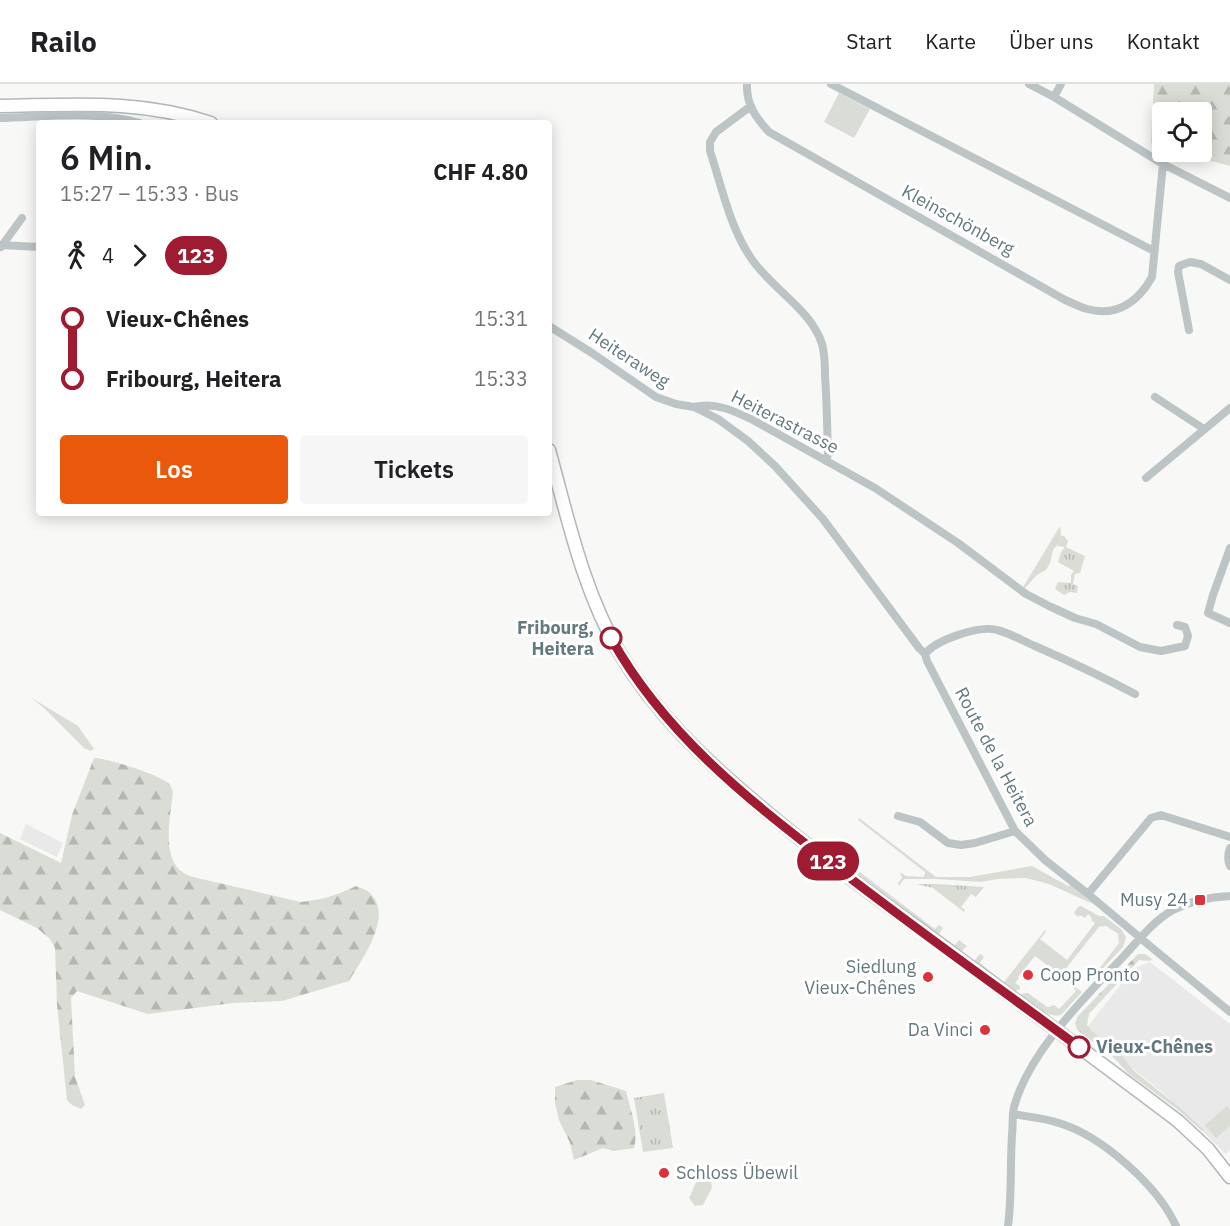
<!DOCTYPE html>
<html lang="de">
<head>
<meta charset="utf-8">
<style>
	:root { --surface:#fff; --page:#f6f6f6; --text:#202124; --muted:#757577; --line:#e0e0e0; --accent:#ea580c }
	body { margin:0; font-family:"IBM Plex Sans",sans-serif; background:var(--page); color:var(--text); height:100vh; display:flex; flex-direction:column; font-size:22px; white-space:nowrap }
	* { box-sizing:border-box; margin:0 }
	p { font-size:20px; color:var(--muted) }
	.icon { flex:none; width:33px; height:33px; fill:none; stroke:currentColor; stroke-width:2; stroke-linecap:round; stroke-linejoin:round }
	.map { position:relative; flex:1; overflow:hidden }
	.side { position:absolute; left:36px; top:36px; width:516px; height:396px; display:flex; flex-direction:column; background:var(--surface); border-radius:6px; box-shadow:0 3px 15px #0003 }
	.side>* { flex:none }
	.badge { padding:0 12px; border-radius:20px; font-size:21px; line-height:39px }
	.buttons { position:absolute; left:1152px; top:18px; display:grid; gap:12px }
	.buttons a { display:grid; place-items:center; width:60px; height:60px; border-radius:6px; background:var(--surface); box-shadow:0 3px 15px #0003; font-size:30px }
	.map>.badge { position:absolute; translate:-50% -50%; box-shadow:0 0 0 3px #fff }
	.legs { display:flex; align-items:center; gap:9px; height:66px; padding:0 24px; font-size:20px }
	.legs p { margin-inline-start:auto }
	.headline { display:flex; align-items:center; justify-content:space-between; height:102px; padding:0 24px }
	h1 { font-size:33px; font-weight:600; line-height:45px }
	.button { display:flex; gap:12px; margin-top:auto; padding:12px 24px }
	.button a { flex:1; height:69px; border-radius:6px; background:var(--accent); color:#fff; font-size:24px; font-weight:600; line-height:69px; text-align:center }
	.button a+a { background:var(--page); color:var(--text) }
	ul { padding:0 24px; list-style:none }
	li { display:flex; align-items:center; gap:21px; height:60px; font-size:22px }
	li i { display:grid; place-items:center; width:9px; height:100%; margin:0 8px; background:currentColor }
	li i::after { content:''; width:15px; height:15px; margin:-8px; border:4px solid; border-radius:50%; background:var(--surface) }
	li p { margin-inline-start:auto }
	li:first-child i { background:linear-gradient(#0000 50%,currentColor 0) }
	li:last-child i { background:linear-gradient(currentColor 50%,#0000 0) }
	header { display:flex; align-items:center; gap:36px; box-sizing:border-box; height:84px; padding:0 30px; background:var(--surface); border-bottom:2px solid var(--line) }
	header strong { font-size:28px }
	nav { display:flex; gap:33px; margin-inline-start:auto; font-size:21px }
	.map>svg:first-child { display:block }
	.built { fill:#e9e9e9 }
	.grass { fill:#daddd5 }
	.forest { fill:url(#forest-firs) }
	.park { fill:url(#park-tufts) }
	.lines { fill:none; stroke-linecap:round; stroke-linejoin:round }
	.secondary-casing { stroke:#b0b8ba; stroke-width:15 }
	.street { stroke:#bdc4c5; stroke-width:8 }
	.secondary { stroke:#fff; stroke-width:12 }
	.line-1-casing { stroke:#fff; stroke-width:14 }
	.line-1 { stroke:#9e1b32; stroke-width:9 }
	.stop-1-dot { fill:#fff; stroke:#9e1b32; stroke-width:3 }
	.poi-dot { fill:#db3339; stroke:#fff; stroke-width:2 }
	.labels { text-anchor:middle; stroke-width:6; stroke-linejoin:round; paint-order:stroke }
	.street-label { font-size:18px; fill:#657a7f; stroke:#fff }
	.stop-label { font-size:18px; font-weight:bold; fill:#657a7f; stroke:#fff; text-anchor:end }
	.poi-label { font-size:18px; fill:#657a7f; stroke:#fff; text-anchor:end }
</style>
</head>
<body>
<header>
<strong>Railo</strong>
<nav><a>Start</a><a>Karte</a><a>Über uns</a><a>Kontakt</a></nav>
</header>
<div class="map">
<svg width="1230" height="1142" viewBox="0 0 1230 1142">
	<defs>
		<pattern id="forest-firs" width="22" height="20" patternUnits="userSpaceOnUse" patternTransform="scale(1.5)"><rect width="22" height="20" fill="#daddd5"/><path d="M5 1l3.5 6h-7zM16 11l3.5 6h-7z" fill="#b4b8b2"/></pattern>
		<pattern id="park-tufts" width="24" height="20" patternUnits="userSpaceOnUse" patternTransform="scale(1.5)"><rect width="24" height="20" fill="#daddd5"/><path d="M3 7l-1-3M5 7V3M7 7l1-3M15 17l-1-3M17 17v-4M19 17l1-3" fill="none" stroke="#b4b8b2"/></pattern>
	</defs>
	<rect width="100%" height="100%" fill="#f8f8f6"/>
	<path class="built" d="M26,740L63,759L57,773L20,755Z
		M1150,878L1230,940V1066L1226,1070L1163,1009L1085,946L1133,885Z"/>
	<path class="grass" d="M839,9L870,25L854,54L824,38Z
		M1060,442L1061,450L1057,456L1058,460L1053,466L1050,479L1046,486L1037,491L1024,505H1022Z
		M30,613L78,642L94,665L91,667L84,664L44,624Z
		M859,734L936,793H970L1032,782L1068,802L1070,801L1095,821L1049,800L1026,794L998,795L981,798L936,795H904L899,802L898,799L902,794L900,788L906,792L923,793L925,790V788L858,736Z
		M835,765L837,767L836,770L935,845L939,841L943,844L939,850L955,861L959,856L967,862L961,868L893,817L887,814L830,771Z
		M1081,822L1099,832H1104L1121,845L1126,853L1123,863L1089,899L1085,898V894L1096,889L1119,859L1118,850L1106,842L1099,843L1067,883L1074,890L1064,893L1060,891L1035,872L1018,893L1019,894L1015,899L1020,902V905L1015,907L976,879L975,876L979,871L981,870L984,873L980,879L1004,898L1045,846L1046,848L1040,855L1067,876L1095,839L1091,836L1092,834L1088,830L1085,834L1080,831L1078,833L1074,829L1078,823Z
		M1073,901L1082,908L1062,930C1048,937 1031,918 1019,910L1028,909L1047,923H1049L1054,921L1059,925L1076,907L1072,903Z
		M1227,1022L1230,1026V1042L1216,1054L1205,1041Z
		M710,1091L712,1104L703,1121L695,1122L689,1114L699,1092Z"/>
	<path class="forest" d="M1154,0H1230V82L1179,68H1202V28H1162V63L1151,59Z
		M94,674C107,674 157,690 168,699C171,702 171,703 173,707C171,730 160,775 184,789C187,791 193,793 197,794L301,818C321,816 338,811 356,802C360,804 365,805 369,808C395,831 362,875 349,897L282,917L233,919L148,930L77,907L71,914L75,993L85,1021L81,1025L72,1021L67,1016L57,921L55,864L50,855L37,844L0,826V749L61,779L72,731Z
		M1138,870H1145L1152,875L1150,877L1139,876L1089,930L1087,941L1092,947L1118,967L1134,987L1179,1023L1203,1045L1204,1047H1202L1177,1025L1129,990L1112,972L1077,946L1075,939L1078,932Z
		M577,996H591L626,1007C630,1025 639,1046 634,1064L613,1067L603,1064L574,1076L570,1059L559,1036L555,1019V1003Z"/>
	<path class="park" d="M1059,451L1064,452L1068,457L1066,463L1085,472L1080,489L1075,490L1073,500L1078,502L1077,509L1070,508L1064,511L1055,505L1058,498L1071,499V491L1074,487L1058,478L1061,468L1065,463L1058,462L1056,456Z
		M916,800H937L984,803L976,813L971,810L961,823L965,826L964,828L933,804Z
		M664,1009L673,1064L643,1068L634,1014Z"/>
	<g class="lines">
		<g class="secondary-casing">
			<path id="secondary" d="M0,22C74,21 139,15 211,39
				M549,366C568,435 583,506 619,568C654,628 704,675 756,719C808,763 862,804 918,844C1005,908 1092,972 1178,1037L1208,1065L1230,1093"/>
		</g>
		<path class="street" d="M747,0C746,20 756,34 769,48L1065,216C1072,219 1080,223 1087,225C1117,233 1138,218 1152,193L1163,80
			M831,0L1154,167
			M1029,0L1054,13L1163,80L1230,114
			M1054,13L1061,0
			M751,22L716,48L710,58V67C722,103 730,145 753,177C773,205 812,227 822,260C825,271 825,282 825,292C827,318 827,344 828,370L826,377
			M0,34C45,33 97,26 140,39
			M0,161L39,163
			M1,163L22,134
			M549,242L592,269L656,313L676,320L694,323L718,335L748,357L775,382L823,435L919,564L925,570
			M1189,246L1178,188L1179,182L1190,178L1201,180L1230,196
			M1155,313L1204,345
			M694,323C716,318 734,327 753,336L875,404L958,459L1026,510L1049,522L1075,534L1096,540L1140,563L1161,567L1185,562L1188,552L1185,543L1177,541
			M1146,394L1230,324
			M1230,464L1213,511L1208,529L1230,539
			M1135,610C1103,593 1069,577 1035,562C1023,557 1010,549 997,546C979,541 936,556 925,570L927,577L1015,747L1045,776L1088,810L1150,862L1230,928
			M898,732L920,738L948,759L961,761L975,759L1015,747
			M1230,764C1228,770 1227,776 1230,782
			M1088,810L1151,734L1161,731L1230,753
			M1013,1030C1028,1033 1045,1034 1059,1039C1102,1052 1158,1102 1176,1142
			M1008,1142C1012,1112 1010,1081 1012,1051C1013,1042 1012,1032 1014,1023C1029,968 1084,914 1123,873C1138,857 1153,837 1173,826C1190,817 1211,813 1230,812"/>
		<use href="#secondary" class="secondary"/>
	</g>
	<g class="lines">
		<g class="line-1-casing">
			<path id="line-1" d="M611,554C663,648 745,713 828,777C910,841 995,901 1079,963"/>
		</g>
		<use href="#line-1" class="line-1"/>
	</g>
	<g class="stop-1-dot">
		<circle cx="611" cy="554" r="10"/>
		<circle cx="1079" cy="963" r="10"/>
	</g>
	<g class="poi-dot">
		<rect x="1194" y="810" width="12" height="12" rx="3"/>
		<circle cx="1028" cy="891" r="6"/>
		<circle cx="928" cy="893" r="6"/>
		<circle cx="985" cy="946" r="6"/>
		<circle cx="664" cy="1089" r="6"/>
	</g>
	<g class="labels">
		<g class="street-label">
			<text transform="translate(958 136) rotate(29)" y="6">Kleinschönberg</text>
			<text transform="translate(629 274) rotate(33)" y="6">Heiteraweg</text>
			<text transform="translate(785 338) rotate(27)" y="6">Heiterastrasse</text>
			<text transform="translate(996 673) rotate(62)" y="6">Route de la Heitera</text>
		</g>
		<g class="stop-label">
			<text x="594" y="550">Fribourg,<tspan x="594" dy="21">Heitera</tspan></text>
			<text x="1096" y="969" text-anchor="start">Vieux-Chênes</text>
		</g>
		<g class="poi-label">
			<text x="1188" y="822">Musy 24</text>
			<text x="916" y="889">Siedlung<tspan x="916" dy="21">Vieux-Chênes</tspan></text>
			<text x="1040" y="897" text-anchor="start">Coop Pronto</text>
			<text x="973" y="952">Da Vinci</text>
			<text x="676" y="1095" text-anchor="start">Schloss Übewil</text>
		</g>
	</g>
</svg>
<div class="buttons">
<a><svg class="icon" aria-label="locate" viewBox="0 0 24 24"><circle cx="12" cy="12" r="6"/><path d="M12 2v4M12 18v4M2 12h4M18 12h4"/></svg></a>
</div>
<b class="badge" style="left:828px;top:777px;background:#9e1b32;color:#fff">123</b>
<section class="side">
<div class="headline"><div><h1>6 Min.</h1><p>15:27 – 15:33 · Bus</p></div><b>CHF 4.80</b></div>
<div class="legs"><svg class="icon" aria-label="walk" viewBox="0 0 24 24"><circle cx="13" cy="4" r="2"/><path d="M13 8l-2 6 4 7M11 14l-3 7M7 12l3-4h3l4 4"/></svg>4<svg class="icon" aria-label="forward" viewBox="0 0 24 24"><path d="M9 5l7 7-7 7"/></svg><b class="badge" style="background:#9e1b32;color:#fff">123</b></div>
<ul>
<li><i style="color:#9e1b32"></i><b>Vieux-Chênes</b><p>15:31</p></li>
<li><i style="color:#9e1b32"></i><b>Fribourg, Heitera</b><p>15:33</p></li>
</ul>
<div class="button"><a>Los</a><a>Tickets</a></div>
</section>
</div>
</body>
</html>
